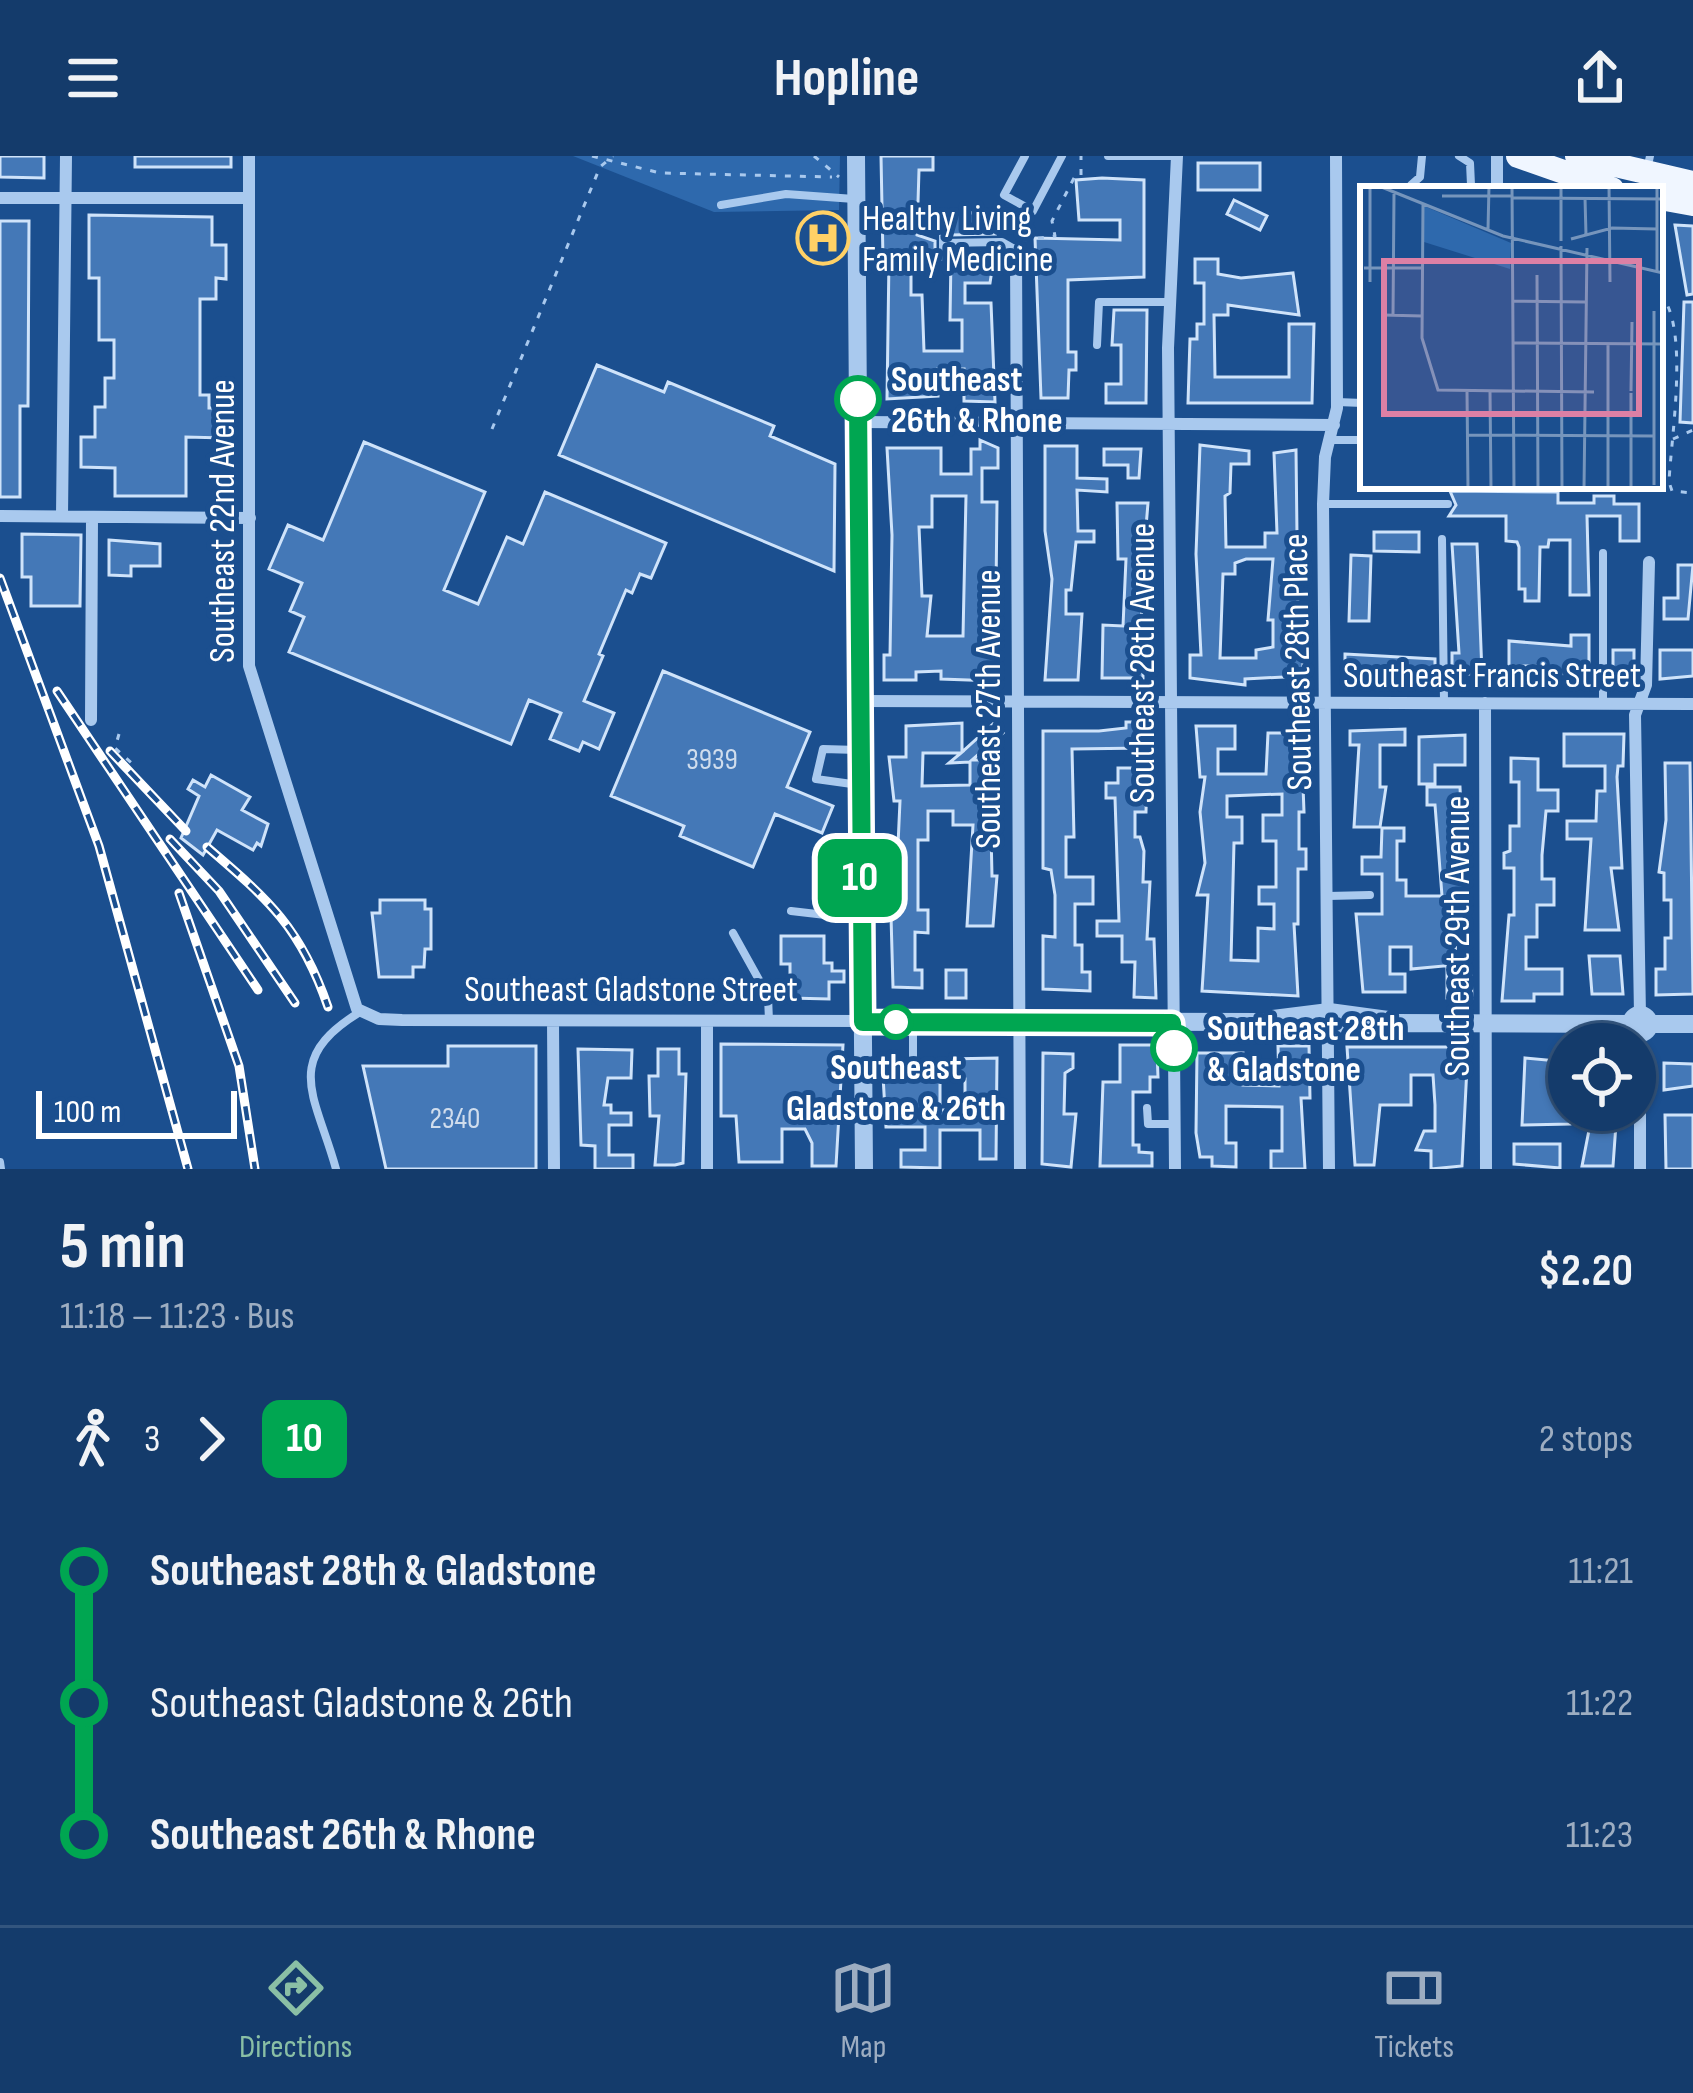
<!DOCTYPE html>
<html lang="en">
<head>
<meta charset="utf-8">
<style>
	:root { --surface:#143b6b; --page:#214673; --text:#f1f3f6; --muted:#9dadc1; --line:#33557e; --accent:#8abfa5 }
	body { margin:0; font-family:"Sofia Sans Condensed",sans-serif; background:var(--page); color:var(--text); height:100vh; display:flex; flex-direction:column; font-size:45px; white-space:nowrap }
	* { box-sizing:border-box; margin:0 }
	p { font-size:39px; color:var(--muted) }
	.icon { flex:none; width:66px; height:66px; fill:none; stroke:currentColor; stroke-width:2; stroke-linecap:round; stroke-linejoin:round }
	.map { position:relative; height:1013px; overflow:hidden }
	.panel { display:flex; flex-direction:column; background:var(--surface); flex:1 }
	.panel>* { flex:none }
	.badge { padding:0 24px; border-radius:18px; font-size:42px; line-height:78px }
	.buttons { position:absolute; left:1548px; top:867px; display:grid; gap:24px }
	.buttons a { display:grid; place-items:center; width:108px; height:108px; border-radius:50%; background:var(--surface); box-shadow:0 3px 9px #0004,0 0 0 3px var(--line); font-size:60px }
	.scale { position:absolute; left:36px; bottom:30px; width:201px; box-sizing:border-box; padding-left:12px; border:6px solid #fff; border-top:0; font-size:33px; line-height:42px; white-space:nowrap; color:#fff; -webkit-text-stroke:9px #1b4f8f; paint-order:stroke }
	.map>.badge { position:absolute; translate:-50% -50%; box-shadow:0 0 0 6px #fff }
	.legs { display:flex; align-items:center; gap:18px; height:132px; padding:0 60px; font-size:39px }
	.legs p { margin-inline-start:auto }
	.head { display:flex; align-items:center; justify-content:space-between; height:204px; padding:0 60px }
	h1 { font-size:66px; font-weight:700; line-height:90px }
	ul { padding:0 60px; list-style:none }
	li { display:flex; align-items:center; gap:42px; height:132px; font-size:45px }
	li i { display:grid; place-items:center; width:18px; height:100%; margin:0 15px; background:currentColor }
	li i::after { content:''; width:30px; height:30px; margin:-15px; border:9px solid; border-radius:50%; background:var(--surface) }
	li p { margin-inline-start:auto }
	li:first-child i { background:linear-gradient(#0000 50%,currentColor 0) }
	li:last-child i { background:linear-gradient(currentColor 50%,#0000 0) }
	header { display:flex; justify-content:space-between; align-items:center; height:156px; padding:0 60px; background:var(--surface); font-size:54px; font-weight:700 }
	.tab-bar { display:flex; justify-content:space-around; align-items:center; height:168px; border-top:3px solid var(--line); background:var(--surface); font-size:33px; color:var(--muted) }
	.tab-bar a { display:grid; justify-items:center; gap:6px }
	.tab-bar .current { color:var(--accent) }
	.map>svg:first-child { display:block }
	.green { fill:#2e69ad }
	.building { fill:#4478b7; stroke:#cfe3fa; stroke-width:3; fill-rule:evenodd }
	.lines { fill:none; stroke-linecap:round; stroke-linejoin:round }
	.path { stroke:#a9c9ee; stroke-width:3; stroke-dasharray:6 9; stroke-linecap:butt }
	.service { stroke:#a9c9ee; stroke-width:8 }
	.minor { stroke:#a9c9ee; stroke-width:12 }
	.tertiary { stroke:#a9c9ee; stroke-width:18 }
	.primary { stroke:#f0f6ff; stroke-width:24 }
	.rail-casing { stroke:#fff; stroke-width:9 }
	.rail { stroke:#1b4f8f; stroke-width:4.5; stroke-dasharray:14; stroke-linecap:butt }
	.line-1-casing { stroke:#fff; stroke-width:27 }
	.line-1 { stroke:#00a651; stroke-width:18 }
	.stop-1-dot { fill:#fff; stroke:#00a651; stroke-width:6 }
	.labels { text-anchor:middle; stroke-width:10; stroke-linejoin:round; paint-order:stroke }
	.number-label { font-size:30px; fill:#d0dded }
	.poi-label { font-size:36px; fill:#fff; stroke:#1b4f8f; text-anchor:start }
	.stop-label { font-size:36px; font-weight:bold; fill:#fff; stroke:#1b4f8f; text-anchor:start }
	.street-label { font-size:36px; fill:#fff; stroke:#1b4f8f }
	.inset-road { fill:none; stroke:#7695bc; stroke-width:3 }
	.view { fill:#dd80a5; fill-opacity:0.15; stroke:#dd80a5; stroke-width:6 }
	.inset-edge { fill:none; stroke:#fff; stroke-width:6 }
</style>
</head>
<body>
<header><svg class="icon" aria-label="menu" viewBox="0 0 24 24"><path d="M4 6h16M4 12h16M4 18h16"/></svg>Hopline<svg class="icon" aria-label="share" viewBox="0 0 24 24"><path d="M12 15V3M7 8l5-5 5 5M5 13v7h14v-7"/></svg></header>
<div class="map">
<svg width="1693" height="1013" viewBox="0 0 1693 1013">
	<rect width="100%" height="100%" fill="#1b4f8f"/>
	<path class="green" d="M573,0H840L839,54L714,56Z"/>
	<path class="building" d="M0,0H44V22L0,21Z
		M135,0H231V11H135Z
		M881,0H933V14H919L917,79L935,85V101L911,103V139H922L924,195H962V164H950L951,101L995,94L990,127H965V147H991L995,246L964,245V213H938V240L887,243L889,103H883Z
		M1198,7H1260V34H1198Z
		M1102,22L1144,24V121L1068,124V196H1076V214H1069L1068,242H1041L1035,82L1120,84V64H1079L1076,24Z
		M1234,44L1267,60L1260,74L1227,58Z
		M954,55L990,59L995,78L951,79Z
		M89,59L212,61V89H226V123L216,122V143H200V239H209V252H224V282L186,281V340H115V312L81,311V281H95V251H105V222H114V184H99V122H89Z
		M0,65H29L28,250H20V341H0Z
		M807,68H825L831,90H806Z
		M1675,69L1693,70V138L1687,139Z
		M1195,103H1218V118L1241,122L1293,117L1299,159L1228,149V159H1214L1215,221H1289V168H1314L1312,247H1188L1190,183H1197V168H1204V127H1195Z
		M1684,146H1693V267L1680,266Z
		M1114,154H1147L1146,247H1106V228H1121V189H1112Z
		M597,209L664,236L668,226L774,270L770,280L835,308L834,415L559,299Z
		M980,284L998,292V312H982V346H997L995,525L941,523V515L916,516V524H884V499H890L892,379L887,292H941V318H971V293H980ZM932,340H966L963,480H927L931,440H922L919,371H932Z
		M364,286L485,336L444,434L478,448L507,381L523,388L545,336L666,387L651,422L640,418L632,437L626,434L599,498L603,500L584,545L614,557L599,593L583,586L579,595L550,583L561,557L529,544L511,588L289,496L304,461L290,455L302,427L269,413L288,369L323,384Z
		M1200,289L1249,295V308H1231L1230,337L1225,340L1226,391H1265V377H1277L1274,297L1296,294L1298,464H1287V491H1303V520L1245,523V529L1190,522V499H1201L1196,398ZM1246,403H1273L1268,464H1273V491L1256,494V502H1220L1223,418H1235V407Z
		M1045,290H1077V322L1107,323V336L1077,334L1078,375H1094V386H1076L1071,434H1066V458H1082L1078,524H1045L1052,423L1045,375Z
		M1104,293H1141L1139,322H1128V309H1104Z
		M1450,335L1558,336V347H1594V340H1614V348H1639V385H1620V360H1587L1589,439H1570V384H1549L1548,391H1540L1539,445H1525V433H1519V391L1517,386L1506,385V360H1449L1456,349Z
		M1117,347H1148L1141,431L1143,522H1102L1103,469L1123,470L1126,403H1118Z
		M1374,376H1419V396L1374,395Z
		M22,378L81,379L80,450H31V421H22Z
		M109,384L160,388V410H131V420L109,419Z
		M1452,388H1477L1482,518H1452V497H1459Z
		M1351,399L1371,400L1369,465H1349Z
		M1678,409H1693L1688,463H1664V442H1678Z
		M1571,479H1589V516L1540,519V510H1509V485L1571,490Z
		M1613,494H1634V517H1613Z
		M1660,494H1693V520L1660,523Z
		M1345,498L1435,503V519L1345,517Z
		M663,515L810,576L787,631L833,650L822,677L775,658L753,711L680,680L684,670L611,640Z
		M1126,566H1148L1145,592L1072,593L1074,681H1066V721H1093V748H1075V789H1082V816H1090V835L1043,833V780L1055,781V739L1051,714L1043,712V575H1099L1126,572Z
		M962,567V596L993,568L1003,577L972,604H999L996,676H991L992,720H997L993,770H967L973,669H953V655H928V684H918V754H928V777L915,776V814H922V832L893,831L889,688L898,689L900,645H894L889,601H906V570ZM923,597H961L949,607L970,606V629L922,630Z
		M1196,570H1235V593H1218V618H1266L1268,577H1301L1304,656H1299V693H1306V713H1298V768H1294L1298,840L1202,835L1208,739H1197L1205,707L1200,656L1205,621H1200ZM1282,638V659H1263V685H1276V731H1259V748H1274V773L1258,772V805L1231,804L1234,687H1242V661H1227V640Z
		M1405,573V589H1380V631H1386L1380,671H1354L1359,589H1350V575Z
		M1564,578H1624L1623,610H1618L1617,621L1622,712H1611L1619,774H1585L1591,683H1567V665H1596L1597,635H1605V610H1564Z
		M1465,579V609H1435V628H1419V581Z
		M1511,602L1538,603V634H1558V655H1546L1542,699V723H1554V749H1537V781H1526V813H1562V838H1534V845H1502L1509,759H1514V712H1504V697L1510,695V670H1519V626H1511Z
		M1665,607H1690L1693,838L1656,839V813H1665V782H1671V744H1664V717L1659,716L1666,664Z
		M1118,612H1147L1146,656H1135V681H1140L1144,695L1143,726H1150L1147,783H1154L1156,842L1134,841L1135,806H1122V780H1097V765H1119L1115,642H1106V627H1118Z
		M211,619L250,641L242,654L268,668L261,690L257,687L253,694L217,674L203,699L181,682L199,640L188,633L193,624L205,631Z
		M1427,631H1460L1466,769H1456L1455,809L1411,813V791H1390V818H1405V836H1363L1356,758H1382V718H1362V701H1381L1382,672H1404V685H1397V724H1406V740H1442L1435,649H1427Z
		M380,744H425V753H431V793H425L424,811H413V821H379L372,757H380Z
		M781,780H824V807H832V815H844V826H829V843L790,842V808H781Z
		M1589,800H1620L1623,838H1592Z
		M1447,811H1471L1472,842H1447Z
		M946,814H966V842H946Z
		M721,888L843,889L836,1010H812V987L805,973H782V1006H739L736,960H721Z
		M1120,889H1153L1157,895L1158,921H1150V936H1133V989H1139V996L1152,997V1010H1100L1103,926H1120Z
		M448,890H536V1013H386L363,910H448Z
		M1278,890H1309L1310,942H1301L1305,1013H1271V995H1282V951L1226,950V987H1236V1011L1212,1010V1001H1200L1196,977L1197,897H1243V929L1279,930Z
		M1347,891H1468L1462,1010L1431,1013V995L1416,994L1424,975H1435V949L1433,919H1411V949H1380L1374,1009H1355Z
		M578,893L632,894L631,922H608L604,949H611V957H631V969H609V999H633V1013H595V990L581,989Z
		M658,893H679V918H686L683,1007L675,1009H655L659,960H650L649,920H658Z
		M1043,897L1073,898V912L1065,917L1064,958H1076L1071,1011L1042,1008Z
		M997,902L996,1003H980V974H940V1012L901,1011V994H925V971H886L883,920L940,921V954H965V923H947V903Z
		M1525,902L1569,906V921H1560V954H1570V968L1522,969Z
		M1664,907L1693,908V930L1664,934Z
		M1617,954L1613,1010H1582L1590,969L1599,965V955Z
		M1665,959H1693V1013H1666Z
		M1514,988H1560V1012L1514,1008Z"/>
	<g class="lines">
		<path class="path" d="M592,0L660,17L832,21
			M814,0L839,21
			M1023,84L1055,80L1052,65L1075,20H1081V0
			M1660,138C1690,169 1671,281 1669,326L1672,335L1693,337
			M492,273L600,11L613,0
			M1673,283L1693,274
			M119,578L115,592L137,612"/>
		<path class="service" d="M1025,0L1004,39L1033,55L1062,0
			M1108,0H1177
			M1459,0L1470,7L1471,29
			M1411,29L1420,21L1422,0
			M1643,33L1650,0
			M721,49L786,38L854,43
			M943,87L1002,86L1016,94
			M943,101V74
			M1097,189L1099,146H1169
			M1337,246L1363,247
			M1330,284H1363
			M1323,348H1448
			M1442,383L1444,546
			M1603,397V548
			M858,594L823,593L816,623L859,629
			M1328,740L1370,739
			M791,755L860,763
			M733,777L768,840L769,865
			M866,907H913V867
			M1147,952L1148,968H1175
			M0,1006L1,1013
			M336,1013C316,940 281,904 360,856"/>
		<path class="minor" d="M249,0V510L357,853L379,863L402,864L863,865
			M1497,0V33
			M0,42H249
			M1016,94L1020,1013
			M858,266L1334,269
			M0,360L250,362
			M62,360L66,0
			M859,545L1693,548
			M1485,547L1486,1013
			M91,564L92,361
			M1640,859L1635,559L1646,529L1649,406
			M553,865L554,1013
			M707,865V1013
			M1640,877V1013
			M1175,1013L1168,192L1177,0
			M1329,1013L1323,348L1325,301L1337,252L1336,0"/>
		<path class="tertiary" d="M856,0L864,1013
			M1631 868a9 9 0 1 1 18 0a9 9 0 1 1-18 0Z
			M1273,863L1329,856L1388,864
			M863,865L1262,866L1329,875L1395,867L1631,868
			M1649,868H1693"/>
		<path class="primary" d="M1518,0L1612,33
			M1577,0L1693,27
			M1660,42L1693,48"/>
		<g class="rail-casing">
			<path id="rail" d="M0,422L99,690L188,1013
				M57,535L258,834
				M110,595L186,675
				M170,683L219,735L295,847
				M207,691C269,744 301,772 328,851
				M179,737L239,910L255,1013"/>
		</g>
		<use href="#rail" class="rail"/>
	</g>
	<g class="lines">
		<g class="line-1-casing">
			<path id="line-1" d="M858,243L863,866L1172,867L1174,892"/>
		</g>
		<use href="#line-1" class="line-1"/>
	</g>
	<defs>
		<g id="hospital-ring" transform="scale(2.7)"><circle r="9.5" fill="#1b4f8f" stroke="#ffd166" stroke-width="1.5"/><path d="M-5-5h3v3.5h4V-5h3V5h-3V1.5h-4V5h-3Z" fill="#ffd166"/></g>
	</defs>
	<g fill-rule="evenodd">
		<use href="#hospital-ring" x="823" y="82"/>
	</g>
	<g class="stop-1-dot">
		<circle cx="858" cy="243" r="21"/>
		<circle cx="896" cy="866" r="15"/>
		<circle cx="1174" cy="892" r="21"/>
	</g>
	<g class="labels">
		<g class="number-label">
			<text x="712" y="613">3939</text>
			<text x="455" y="972">2340</text>
		</g>
		<g class="poi-label">
			<text x="862" y="74">Healthy Living<tspan x="862" dy="41">Family Medicine</tspan></text>
		</g>
		<g class="stop-label">
			<text x="891" y="235">Southeast<tspan x="891" dy="41">26th &amp; Rhone</tspan></text>
			<text x="1207" y="884">Southeast 28th<tspan x="1207" dy="41">&amp; Gladstone</tspan></text>
			<text x="896" y="923" text-anchor="middle">Southeast<tspan x="896" dy="41">Gladstone &amp; 26th</tspan></text>
		</g>
		<g class="street-label">
			<text transform="translate(221 365) rotate(-90)" y="13">Southeast 22nd Avenue</text>
			<text transform="translate(1296 506) rotate(-91)" y="13">Southeast 28th Place</text>
			<text transform="translate(1141 507) rotate(-90)" y="13">Southeast 28th Avenue</text>
			<text x="1492" y="531">Southeast Francis Street</text>
			<text transform="translate(987 553) rotate(-90)" y="13">Southeast 27th Avenue</text>
			<text transform="translate(1456 780) rotate(-90)" y="13">Southeast 29th Avenue</text>
			<text x="631" y="845">Southeast Gladstone Street</text>
		</g>
	</g>
	<g transform="translate(1360 30)">
		<rect width="303" height="303" fill="#1b4f8f"/>
		<path d="M64,20L151,57L150,83L64,56Z" fill="#2e69ad"/>
		<path class="inset-road" d="M19,0L143,50L303,87M152,0L154,303M201,0V55M249,0L250,96M82,10H152M153,12L303,13M225,12L226,49M63,17L62,152L78,204L234,206M128,44L129,0M211,53L252,42L297,43M201,60L202,303M4,82H62M297,86V0M177,89L178,303M10,96V0M153,115L225,116M294,125V299M23,129L62,130M33,130L34,8M153,157L303,158M248,158V303M107,205L108,303M130,205L131,303M271,205L272,136M271,207V303M108,249L294,250M224,303L227,62"/>
		<path class="view" d="M24,75H279V228H24Z"/>
		<rect width="303" height="303" class="inset-edge"/>
	</g>
</svg>
<div class="buttons">
<a><svg class="icon" aria-label="locate" viewBox="0 0 24 24"><circle cx="12" cy="12" r="6"/><path d="M12 2v4M12 18v4M2 12h4M18 12h4"/></svg></a>
</div>
<div class="scale">100 m</div>
<b class="badge" style="left:860px;top:722px;background:#00a651;color:#fff">10</b>
</div>
<section class="panel">
<div class="head"><div><h1>5 min</h1><p>11:18 – 11:23 · Bus</p></div><b>$2.20</b></div>
<div class="legs"><svg class="icon" aria-label="walk" viewBox="0 0 24 24"><circle cx="13" cy="4" r="2"/><path d="M13 8l-2 6 4 7M11 14l-3 7M7 12l3-4h3l4 4"/></svg>3<svg class="icon" aria-label="forward" viewBox="0 0 24 24"><path d="M9 5l7 7-7 7"/></svg><b class="badge" style="background:#00a651;color:#fff">10</b><p>2 stops</p></div>
<ul>
<li><i style="color:#00a651"></i><b>Southeast 28th &amp; Gladstone</b><p>11:21</p></li>
<li><i style="color:#00a651"></i><span>Southeast Gladstone &amp; 26th</span><p>11:22</p></li>
<li><i style="color:#00a651"></i><b>Southeast 26th &amp; Rhone</b><p>11:23</p></li>
</ul>
</section>
<nav class="tab-bar">
<a class="current"><svg class="icon" aria-label="directions" viewBox="0 0 24 24"><path d="M12 3l9 9-9 9-9-9zM9 14v-3h6M13 9l2 2-2 2"/></svg>Directions</a>
<a><svg class="icon" aria-label="map" viewBox="0 0 24 24"><path d="M3 6l6-2 6 2 6-2v14l-6 2-6-2-6 2zM9 4v14M15 6v14"/></svg>Map</a>
<a><svg class="icon" aria-label="tickets" viewBox="0 0 24 24"><path d="M3 7h18v10H3zM15 7v10"/></svg>Tickets</a>
</nav>
</body>
</html>
